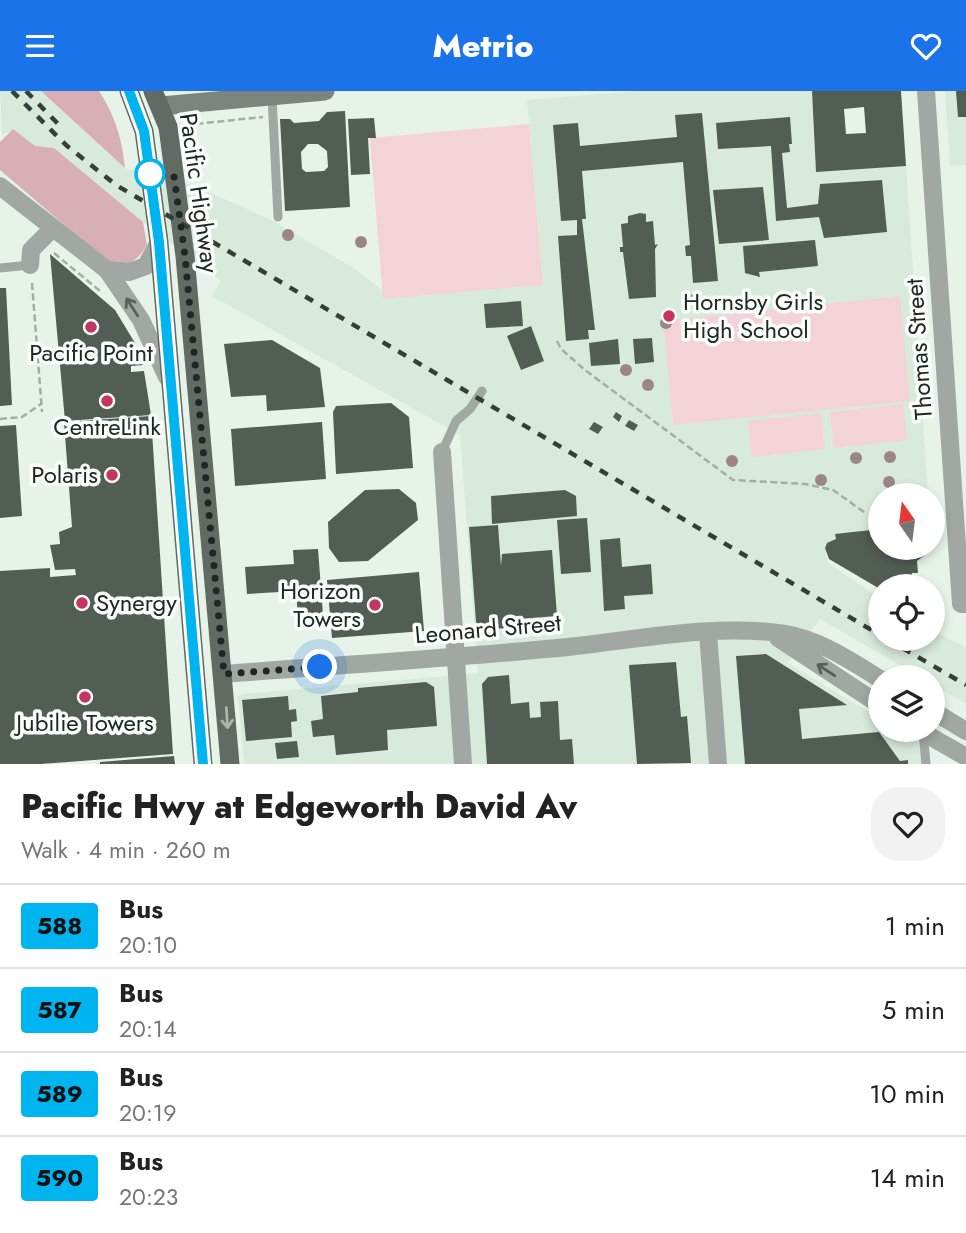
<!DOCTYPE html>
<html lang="en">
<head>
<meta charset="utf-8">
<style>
	:root { --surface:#fff; --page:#f2f2f2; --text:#222; --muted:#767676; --line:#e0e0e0; --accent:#1a73e8 }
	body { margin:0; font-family:Jost,sans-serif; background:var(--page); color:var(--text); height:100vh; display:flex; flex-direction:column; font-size:26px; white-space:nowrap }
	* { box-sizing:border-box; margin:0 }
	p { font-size:23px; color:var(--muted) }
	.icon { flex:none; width:38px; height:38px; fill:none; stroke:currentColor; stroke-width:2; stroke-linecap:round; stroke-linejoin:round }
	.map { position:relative; height:673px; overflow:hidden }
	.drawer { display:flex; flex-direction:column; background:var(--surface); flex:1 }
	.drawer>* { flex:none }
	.badge { padding:0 14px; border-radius:5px; font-size:24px; line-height:46px }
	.needle { width:46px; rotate:346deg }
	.controls { position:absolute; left:868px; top:392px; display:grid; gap:14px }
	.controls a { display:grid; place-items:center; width:77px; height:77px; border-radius:50%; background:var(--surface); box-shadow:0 4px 10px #0003; font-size:35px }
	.you { position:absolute; width:35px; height:35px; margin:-18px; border:5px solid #fff; border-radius:50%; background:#1a73e8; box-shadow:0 0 0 10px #1a73e833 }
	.map>.badge { position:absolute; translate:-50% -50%; box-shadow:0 0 0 4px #fff }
	.round { display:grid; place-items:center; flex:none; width:74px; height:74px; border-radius:28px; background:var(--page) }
	.headline { display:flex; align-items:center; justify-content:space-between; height:119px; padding:0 21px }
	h1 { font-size:33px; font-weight:800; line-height:52px }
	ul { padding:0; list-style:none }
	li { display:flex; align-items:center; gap:21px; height:84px; padding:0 21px; border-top:2px solid var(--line) }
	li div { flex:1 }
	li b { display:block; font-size:26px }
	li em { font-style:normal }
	li .badge { min-width:77px; font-weight:700; text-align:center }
	header { display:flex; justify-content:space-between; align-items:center; height:91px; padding:0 21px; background:var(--accent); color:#fff; font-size:32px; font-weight:800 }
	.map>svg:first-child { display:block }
	.built { fill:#d7eadb }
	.green { fill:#f3d3d8 }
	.forest { fill:#d8afb5 }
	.building { fill:#525d54; fill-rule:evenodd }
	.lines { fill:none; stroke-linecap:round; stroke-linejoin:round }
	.path { stroke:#a4aea6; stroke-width:2.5; stroke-dasharray:7 3.5; stroke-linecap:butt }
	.service { stroke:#a1a7a2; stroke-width:9 }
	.minor { stroke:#a1a7a2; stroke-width:18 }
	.secondary { stroke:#7c847d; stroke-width:19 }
	.primary { stroke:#616b63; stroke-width:19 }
	.rail { stroke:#383d39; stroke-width:4.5; stroke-dasharray:9 9; stroke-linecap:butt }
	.tree { fill:#9d8487 }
	.oneway { stroke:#5b605c }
	.oneway2 { stroke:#adb4ae }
	.line-casing { stroke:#fff; stroke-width:16 }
	.line { stroke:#00b5ef; stroke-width:10 }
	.walk { stroke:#222623; stroke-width:7; stroke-dasharray:0 12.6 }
	.stop-dot { fill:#fff; stroke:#00b5ef; stroke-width:3.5 }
	.poi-dot { fill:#c43661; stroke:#f9fefa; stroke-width:2.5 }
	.labels { text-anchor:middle; stroke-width:7; stroke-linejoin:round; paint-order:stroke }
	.street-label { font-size:24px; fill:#222623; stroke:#f9fefa }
	.poi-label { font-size:24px; fill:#222623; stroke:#f9fefa }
</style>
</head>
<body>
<header><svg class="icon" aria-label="menu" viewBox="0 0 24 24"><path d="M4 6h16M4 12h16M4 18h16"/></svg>Metrio<svg class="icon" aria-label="heart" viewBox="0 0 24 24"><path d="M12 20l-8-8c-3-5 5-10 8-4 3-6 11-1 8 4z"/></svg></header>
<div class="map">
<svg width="966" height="673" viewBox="0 0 966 673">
	<rect width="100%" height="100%" fill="#e7f3e9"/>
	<path class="built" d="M0,0H41L125,77L195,95L273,130L352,176L393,207L543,194L527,9L639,0H812L816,81L906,75L928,404H880V438L864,439L828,452L825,457L828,472L880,507V548H933V540L966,556V613L933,593V586H920L820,528L788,572L880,628V639H899L920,652L922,673H244L238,605L243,603L478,582L460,344L212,205L221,190L143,131L54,57L35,55L13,39L2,44Z
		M945,0H966V74L950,75Z"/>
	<path class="green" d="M529,33L543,194L383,208L370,47Z
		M900,205L910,310L673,334L663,230Z
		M903,313L907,349L834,357L830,321Z
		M821,322L825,358L752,366L748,330Z"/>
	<path class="forest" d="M41,0H99C115,25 122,47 125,77Z
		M13,38L35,55L54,57L143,131L147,154C137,171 130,173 111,174L0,79V51Z"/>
	<path class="building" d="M812,0H901L906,75L816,81ZM864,16L866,42L846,43L844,18Z
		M956,0H966V26H958Z
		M345,20L350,116L285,120L280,28H290L294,32L319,30L327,21ZM308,53H318L327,60L328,76L324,80L306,81L302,78L301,61Z
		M702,22L718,190L693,192L691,165H686L685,155L690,154L683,71L582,80L586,128H582L595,239H588L589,248L566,250L558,145L577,144V129L561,130L553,34L578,32L580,55L677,46L675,24Z
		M790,26L792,53H789L790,61L782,62L787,117L818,113L820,93L882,89L887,141L824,147L819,126L776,130L771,55L718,58L716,32Z
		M374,27L376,47H368L370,83L351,84L348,28Z
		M763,96L769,149L719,153L713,99Z
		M640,122L646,123V131L653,130L655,154L658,153L655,158L656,206L629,208L623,161H620V156H623L621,133L628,132V125Z
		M815,149L818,175L759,181L760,186L745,182L743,155Z
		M50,163L115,219L135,252L143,274L131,275V281L144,280L151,324L65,330Z
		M0,197H6L12,314L0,315Z
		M521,210L523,235L486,237L484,213Z
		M531,235L544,270L521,279L507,245Z
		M652,247L654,271L635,273L633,248Z
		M618,248L620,273L591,275L589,252Z
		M272,249L320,277L325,316L267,320L266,304L231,306L224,253Z
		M391,312L409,326L413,377L336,383L333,321L336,315Z
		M616,321L622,325L619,331L613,326Z
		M151,325L173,663L41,673H0V480L50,477V486L76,484L75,478L55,479L50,454L60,453L59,441L72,436L64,331Z
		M629,329L638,334L634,340L625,335Z
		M322,331L326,388L235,395L231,338Z
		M594,331L603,336L598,343L589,338Z
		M16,334L22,425L0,427V335Z
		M399,398L416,412L418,429L368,470L339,471L329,457L328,431L365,399Z
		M565,399L576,405L577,425L492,433L491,405Z
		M587,427L591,481L561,483L557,429Z
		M498,434L501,475L502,463L552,459L557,525L506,529V537L483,539L476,531L469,436Z
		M880,438V457H918L925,464L917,470L918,482H912L913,492L880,495V498L829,468L825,457L827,452L836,448L835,443Z
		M620,447L622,476L651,473L653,503L624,505L625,518L604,520L600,449Z
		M318,458L323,524L298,526L296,500L247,503L245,476L294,473L293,459Z
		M419,481L424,540L332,547L327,489Z
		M766,563L847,614L799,618L802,648L879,641L900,670L908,669V673H745L736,565Z
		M676,571L681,626L687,625L691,672L637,673L629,574Z
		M509,584L511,613L529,611L530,627L541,626L540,611L558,610L560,649L572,648L574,673H487L482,593L488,586Z
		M426,591L434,596L437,635L387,639L388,659L336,664L334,644L313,646L311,630L323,628L321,605L358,601V597Z
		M288,605L289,619L296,618L297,630L291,631L292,646L246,650L242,609Z
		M297,650L299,666L277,668L275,652Z
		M174,665L175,673H100V671Z"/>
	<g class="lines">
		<path class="path" d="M186,34L263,26
			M54,162L100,200
			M32,192L42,321
			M557,250L561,258L585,279L733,389L805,393L833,399L864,421
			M0,328L22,326L41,313"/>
		<path class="service" d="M272,5L278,126
			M0,177L30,174
			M442,361L456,330L470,318L482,300
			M923,641L926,673"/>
		<path class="minor" d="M926,0L961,513H966
			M0,95L107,179L141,229L167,286
			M30,174L31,159L52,138
			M107,179L129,181L146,175L159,151
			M442,361L463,673
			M708,542L718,673
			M778,547L880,614
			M224,583C339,574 453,567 568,556C635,549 718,532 785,543C820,549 851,570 880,588
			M933,620L966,640
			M919,639L966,666"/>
		<path class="secondary" d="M161,15L325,0"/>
		<path class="primary" d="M129,0L144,40L159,151L203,673
			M153,0L168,36L185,165L230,673"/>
		<path class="rail" d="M12,0L66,54L116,94L880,544
			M26,0L62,37
			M887,548L966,594"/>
	</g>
	<g class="tree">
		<circle cx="288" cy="144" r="6"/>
		<circle cx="361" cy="151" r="6"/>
		<circle cx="694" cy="209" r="6"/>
		<circle cx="666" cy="232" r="6"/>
		<circle cx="626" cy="279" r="6"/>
		<circle cx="648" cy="294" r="6"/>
		<circle cx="890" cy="366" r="6"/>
		<circle cx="856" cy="367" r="6"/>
		<circle cx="732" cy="370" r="6"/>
		<circle cx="821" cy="389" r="6"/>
		<circle cx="889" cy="391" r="6"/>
	</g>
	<defs><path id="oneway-shaft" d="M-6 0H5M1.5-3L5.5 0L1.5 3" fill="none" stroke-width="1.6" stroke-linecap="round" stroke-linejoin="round" transform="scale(1.75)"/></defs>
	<g class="oneway">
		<use href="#oneway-shaft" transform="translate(132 216) rotate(-123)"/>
		<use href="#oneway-shaft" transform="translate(826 579) rotate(-147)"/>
	</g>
	<use class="oneway2" href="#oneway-shaft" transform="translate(227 627) rotate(86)"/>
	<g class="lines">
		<g class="line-casing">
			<path id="line" d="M129,0L144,40L159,151L203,673"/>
		</g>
		<use href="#line" class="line"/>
		<path class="walk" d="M150,83L174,85L185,165L224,583L320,576"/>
	</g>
	<circle class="stop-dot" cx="150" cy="83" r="14"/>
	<g class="poi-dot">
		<circle cx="669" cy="225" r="7"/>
		<circle cx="91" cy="236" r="7"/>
		<circle cx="107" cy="310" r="7"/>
		<circle cx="112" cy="384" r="7"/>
		<circle cx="82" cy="512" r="7"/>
		<circle cx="375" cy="514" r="7"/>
		<circle cx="85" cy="606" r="7"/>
	</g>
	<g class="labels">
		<g class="street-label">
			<text transform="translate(199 102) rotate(82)" y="8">Pacific Highway</text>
			<text transform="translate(919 258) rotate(-94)" y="8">Thomas Street</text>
			<text transform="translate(488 538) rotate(-5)" y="8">Leonard Street</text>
		</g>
		<g class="poi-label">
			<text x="683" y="219" text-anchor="start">Hornsby Girls<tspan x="683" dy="28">High School</tspan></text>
			<text x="91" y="270">Pacific Point</text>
			<text x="107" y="344">CentreLink</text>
			<text x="98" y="392" text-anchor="end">Polaris</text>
			<text x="361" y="508" text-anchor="end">Horizon<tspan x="361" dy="28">Towers</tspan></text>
			<text x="96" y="520" text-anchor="start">Synergy</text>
			<text x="85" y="640">Jubilie Towers</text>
		</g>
	</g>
</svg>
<div class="controls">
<a><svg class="needle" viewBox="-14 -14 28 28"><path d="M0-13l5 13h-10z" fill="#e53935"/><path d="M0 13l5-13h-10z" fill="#767676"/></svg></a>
<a><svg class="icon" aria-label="locate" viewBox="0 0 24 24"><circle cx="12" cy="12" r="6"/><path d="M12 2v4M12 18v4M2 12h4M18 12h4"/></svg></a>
<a><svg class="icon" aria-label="layers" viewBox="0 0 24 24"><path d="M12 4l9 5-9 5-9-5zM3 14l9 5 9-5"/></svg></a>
</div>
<div class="you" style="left:320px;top:576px"></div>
</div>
<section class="drawer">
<div class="headline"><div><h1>Pacific Hwy at Edgeworth David Av</h1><p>Walk · 4 min · 260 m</p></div><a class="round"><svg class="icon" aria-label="heart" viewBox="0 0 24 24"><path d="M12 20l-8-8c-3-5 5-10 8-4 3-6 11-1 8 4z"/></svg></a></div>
<ul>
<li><span class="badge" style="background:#00b5ef;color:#111">588</span><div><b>Bus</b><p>20:10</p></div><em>1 min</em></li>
<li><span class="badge" style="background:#00b5ef;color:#111">587</span><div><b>Bus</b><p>20:14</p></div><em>5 min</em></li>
<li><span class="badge" style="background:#00b5ef;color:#111">589</span><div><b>Bus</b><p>20:19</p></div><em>10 min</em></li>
<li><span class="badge" style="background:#00b5ef;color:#111">590</span><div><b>Bus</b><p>20:23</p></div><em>14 min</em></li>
</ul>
</section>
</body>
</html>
